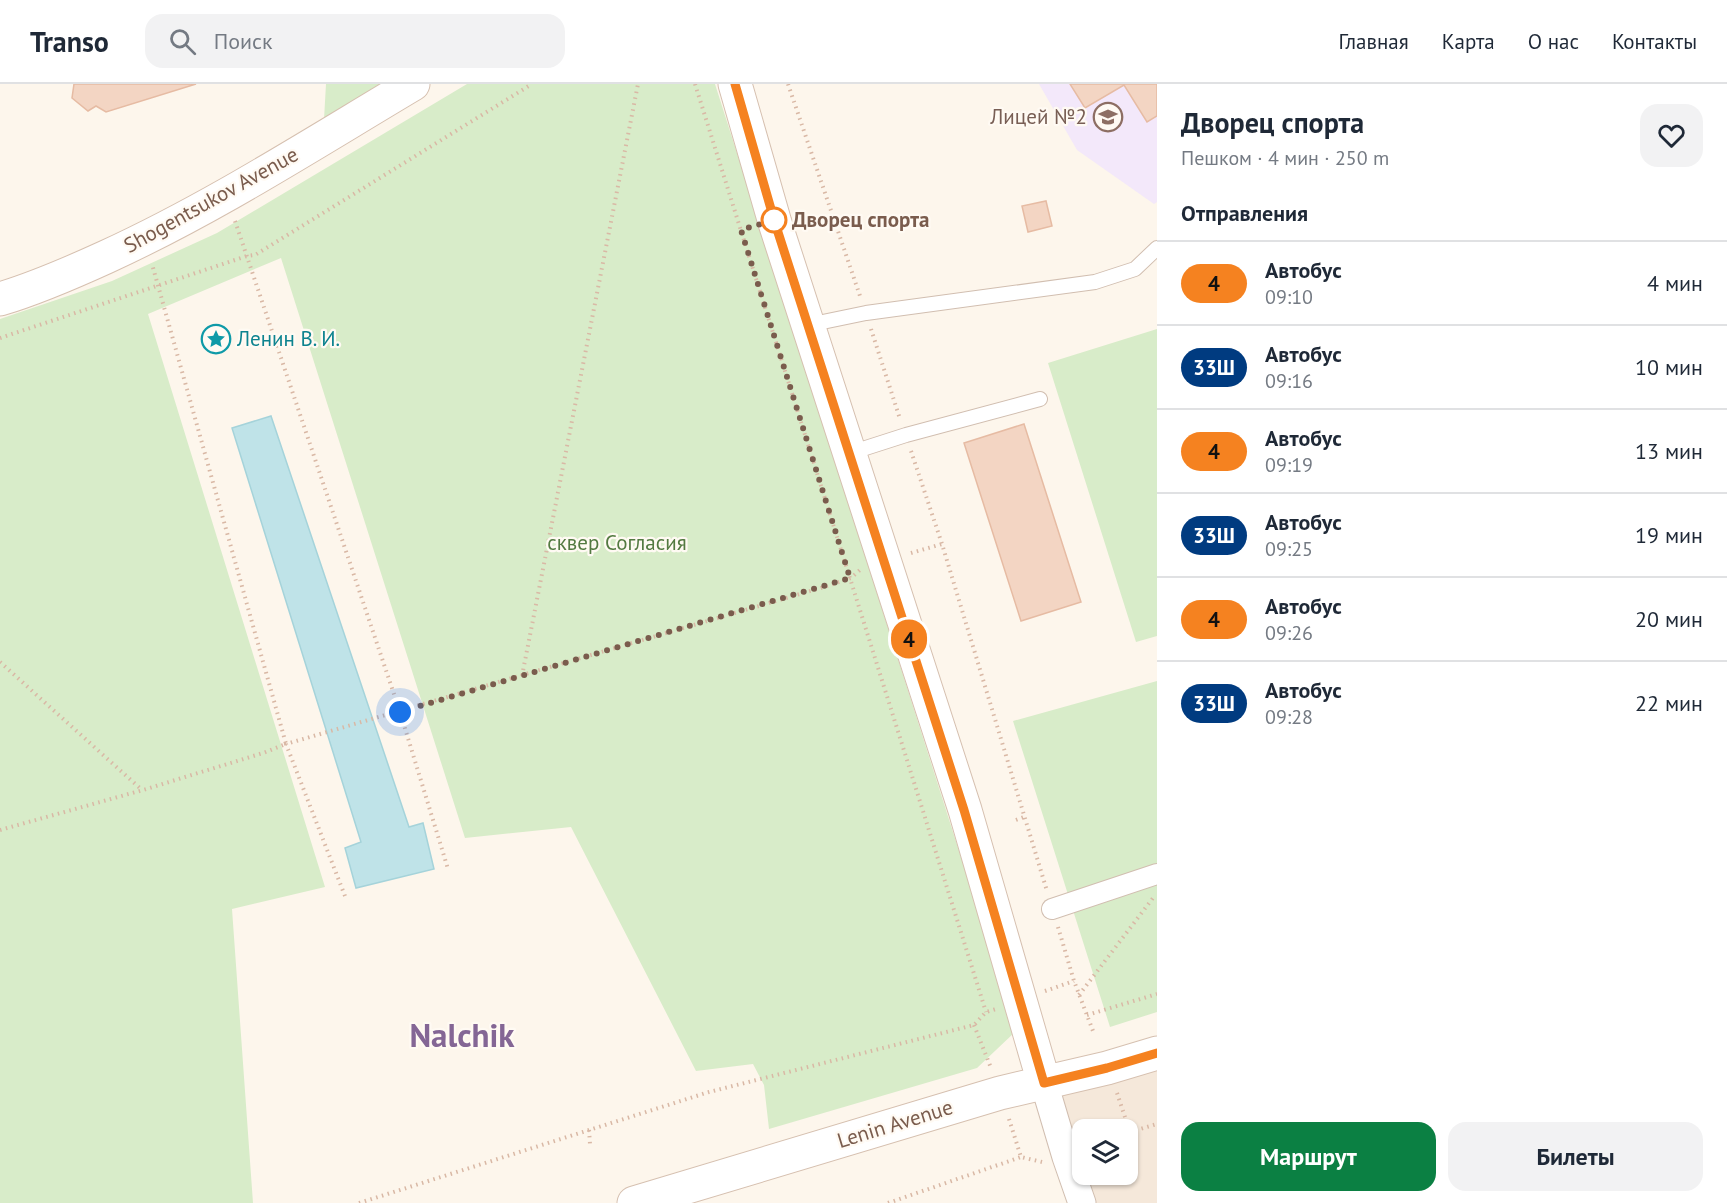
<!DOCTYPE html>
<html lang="ru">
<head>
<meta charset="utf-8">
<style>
	:root { --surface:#fff; --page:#f2f2f3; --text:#1f2937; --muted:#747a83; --line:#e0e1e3; --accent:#0b8043 }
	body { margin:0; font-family:"PT Sans",sans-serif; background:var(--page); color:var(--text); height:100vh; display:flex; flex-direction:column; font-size:22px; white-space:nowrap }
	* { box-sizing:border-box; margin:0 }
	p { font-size:20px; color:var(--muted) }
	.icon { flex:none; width:33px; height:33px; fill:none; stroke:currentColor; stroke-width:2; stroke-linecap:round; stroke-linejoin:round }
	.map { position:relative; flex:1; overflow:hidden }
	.sheet { display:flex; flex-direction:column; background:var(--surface); width:570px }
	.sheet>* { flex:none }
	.badge { padding:0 12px; border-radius:20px; font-size:21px; line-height:39px }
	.controls { position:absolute; left:1072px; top:1035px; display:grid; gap:12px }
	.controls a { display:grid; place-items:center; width:66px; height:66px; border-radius:12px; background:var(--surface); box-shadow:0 2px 4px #0004; font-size:30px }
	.you { position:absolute; width:30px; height:30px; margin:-15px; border:4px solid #fff; border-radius:50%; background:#1a73e8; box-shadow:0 0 0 9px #1a73e833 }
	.map>.badge { position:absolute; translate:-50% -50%; box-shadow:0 0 0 3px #fff }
	h2 { padding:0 24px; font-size:22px; line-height:54px }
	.round { display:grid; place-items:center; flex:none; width:63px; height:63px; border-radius:18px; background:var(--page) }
	.summary { display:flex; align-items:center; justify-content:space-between; height:102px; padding:0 24px }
	h1 { font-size:28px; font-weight:700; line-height:45px }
	.cta { display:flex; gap:12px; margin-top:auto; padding:12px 24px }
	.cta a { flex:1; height:69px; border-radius:18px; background:var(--accent); color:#fff; font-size:24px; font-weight:700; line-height:69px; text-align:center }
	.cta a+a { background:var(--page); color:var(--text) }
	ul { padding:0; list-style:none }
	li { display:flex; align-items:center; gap:18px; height:84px; padding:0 24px; border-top:2px solid var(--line) }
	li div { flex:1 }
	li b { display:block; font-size:22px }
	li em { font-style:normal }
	li .badge { min-width:66px; font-weight:700; text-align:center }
	header { display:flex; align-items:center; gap:36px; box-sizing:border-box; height:84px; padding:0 30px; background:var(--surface); border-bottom:2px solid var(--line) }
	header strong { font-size:28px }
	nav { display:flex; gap:33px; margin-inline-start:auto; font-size:21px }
	.search { width:420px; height:54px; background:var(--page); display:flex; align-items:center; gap:15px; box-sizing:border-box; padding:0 21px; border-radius:18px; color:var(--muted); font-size:22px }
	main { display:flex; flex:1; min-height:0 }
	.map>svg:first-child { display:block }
	.residential { fill:#f5e8da; fill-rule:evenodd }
	.education { fill:#f3e8fa }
	.green { fill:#d8ecc9 }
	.water { fill:#bfe3e8; stroke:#a5d3da; stroke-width:1.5 }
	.building { fill:#f3d5c3; stroke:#e6bba3; stroke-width:1.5 }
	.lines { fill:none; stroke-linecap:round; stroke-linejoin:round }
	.service-casing { stroke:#d1beb0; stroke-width:16 }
	.pedestrian-casing { stroke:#d1beb0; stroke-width:22 }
	.minor-casing { stroke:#d1beb0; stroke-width:29 }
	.secondary-casing { stroke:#d6c0b0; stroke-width:35 }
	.path { stroke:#d9b8a5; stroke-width:4; stroke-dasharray:1.5 4.5; stroke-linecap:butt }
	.service { stroke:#fff; stroke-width:14 }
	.pedestrian { stroke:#fff; stroke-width:20 }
	.minor { stroke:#fff; stroke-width:27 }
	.secondary { stroke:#fff; stroke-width:33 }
	.line-casing { stroke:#fff; stroke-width:14 }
	.line { stroke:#f58220; stroke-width:9 }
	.walk { stroke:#7a5c4d; stroke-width:6; stroke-dasharray:0 10.8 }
	.stop-dot { fill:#fff; stroke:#f58220; stroke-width:3 }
	.labels { text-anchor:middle; stroke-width:4.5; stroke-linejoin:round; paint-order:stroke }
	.education-label { font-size:21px; fill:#785e54; stroke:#fffaf3; text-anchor:end }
	.street-label { font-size:21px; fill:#7a5c4d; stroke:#fffaf3 }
	.stop-label { font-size:21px; font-weight:bold; fill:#7a5c4d; stroke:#fffaf3; text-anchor:start }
	.culture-label { font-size:21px; fill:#0d838f; stroke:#fffaf3; text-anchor:start }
	.park-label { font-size:21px; fill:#537a41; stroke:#fffaf3 }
	.town-label { font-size:33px; font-weight:bold; fill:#846695; stroke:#fffaf3 }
</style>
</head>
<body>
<header>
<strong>Transo</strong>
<div class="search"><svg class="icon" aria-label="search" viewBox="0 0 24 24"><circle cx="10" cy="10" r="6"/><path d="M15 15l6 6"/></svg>Поиск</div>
<nav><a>Главная</a><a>Карта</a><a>О нас</a><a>Контакты</a></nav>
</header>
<main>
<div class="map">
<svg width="1157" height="1119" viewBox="0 0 1157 1119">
	<rect width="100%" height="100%" fill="#fdf6ec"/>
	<path class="residential" d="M1157,969V1119H1082L1044,999ZM1083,1046H1128V1090H1083Z"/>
	<path class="education" d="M1039,0H1157V118L1154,120L1077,66Z"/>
	<path class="green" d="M326,0H413L323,53Z
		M467,0H715L1002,902L1015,948L977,984L769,1045L764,1001L753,980L696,987L571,743L465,754L281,174L148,230L325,803L232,825L253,1119H0V235L112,197L217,149Z
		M1157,245V552L1136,558L1048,279Z
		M1157,597V928L1110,943L1013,637Z"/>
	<path class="water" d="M271,332L409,743L423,739L434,785L356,804L345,764L361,758L232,344Z"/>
	<path class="building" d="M74,0H196L106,28L96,22L88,27L72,14Z
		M1070,0H1157V32L1147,38L1124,1L1085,24Z
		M1046,117L1052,142L1028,148L1022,122Z
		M1024,340L1081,518L1021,537L964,359Z"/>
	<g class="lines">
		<g class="service-casing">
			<path id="service" d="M808,241L866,229L1095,198L1135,185L1157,164
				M850,369L906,351L1040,315"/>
		</g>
		<g class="pedestrian-casing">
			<path id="pedestrian" d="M1052,825L1157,790"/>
		</g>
		<g class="minor-casing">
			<path id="minor" d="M1044,999L1066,1073L1082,1119"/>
		</g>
		<g class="secondary-casing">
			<path id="secondary" d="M735,0L775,139L965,726L1044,999
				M0,215C37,204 71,189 106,173C213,124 312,60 413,0
				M634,1119L1000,1009L1107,984L1157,969"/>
		</g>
		<path class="path" d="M695,0L986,928
			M788,0L860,212
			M235,137L400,628L448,785
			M871,245L900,335
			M0,254L247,172L255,171L532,0
			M911,367L942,460L1047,807
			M911,469L942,460
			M0,578L142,706
			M522,592L638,0
			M1016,736L1024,733
			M0,746L143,706L263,669L286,660L152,180
			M345,812L286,660L824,503L851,494L860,486
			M1058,843L1074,897L1093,947
			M1045,907L1074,897
			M1079,911L1153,814
			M1087,931L1157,910
			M974,941L991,984
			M1117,1009L1130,1048L1128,1049
			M1009,1035L1021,1073L1042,1078
			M589,1046L590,1060
			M1130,1048L1157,1040
			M359,1119L709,1008L974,941L986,928L996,925
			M888,1119L1021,1073"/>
		<use href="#service" class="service"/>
		<use href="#pedestrian" class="pedestrian"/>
		<use href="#minor" class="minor"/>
		<use href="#secondary" class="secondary"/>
	</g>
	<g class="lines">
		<g class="line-casing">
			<path id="line" d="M735,0L775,139L964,726L1044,999L1107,984L1157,969"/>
		</g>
		<use href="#line" class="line"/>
		<path class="walk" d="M400,628L850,494L741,146L774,136"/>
	</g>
	<defs>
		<g id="school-ring" transform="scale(1.5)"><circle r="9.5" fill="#fffaf3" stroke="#8d6e63" stroke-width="1.5"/><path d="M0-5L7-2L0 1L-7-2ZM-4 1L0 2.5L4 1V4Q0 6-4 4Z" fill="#8d6e63"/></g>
		<g id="sight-ring" transform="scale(1.5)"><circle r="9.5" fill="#fffaf3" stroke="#0f9aa8" stroke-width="1.5"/><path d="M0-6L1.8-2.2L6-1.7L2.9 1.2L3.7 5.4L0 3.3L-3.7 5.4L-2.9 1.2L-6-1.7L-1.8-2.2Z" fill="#0f9aa8"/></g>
	</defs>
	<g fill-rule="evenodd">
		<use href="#school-ring" x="1108" y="33"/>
		<use href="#sight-ring" x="216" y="255"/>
	</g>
	<circle class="stop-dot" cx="774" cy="136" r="12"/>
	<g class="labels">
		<g class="education-label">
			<text x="1087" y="40">Лицей №2</text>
		</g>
		<g class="street-label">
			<text transform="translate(211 116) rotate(-29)" y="7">Shogentsukov Avenue</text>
			<text transform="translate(895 1040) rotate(-17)" y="7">Lenin Avenue</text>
		</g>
		<g class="stop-label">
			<text x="792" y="143">Дворец спорта</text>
		</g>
		<g class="culture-label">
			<text x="237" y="262">Ленин В. И.</text>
		</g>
		<g class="park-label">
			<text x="617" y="466">сквер Согласия</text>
		</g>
		<g class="town-label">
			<text x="462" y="963">Nalchik</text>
		</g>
	</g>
</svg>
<div class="controls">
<a><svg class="icon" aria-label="layers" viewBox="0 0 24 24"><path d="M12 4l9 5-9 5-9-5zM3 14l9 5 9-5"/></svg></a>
</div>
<div class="you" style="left:400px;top:628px"></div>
<b class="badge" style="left:909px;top:555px;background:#f58220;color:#111">4</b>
</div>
<section class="sheet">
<div class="summary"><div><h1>Дворец спорта</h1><p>Пешком · 4 мин · 250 m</p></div><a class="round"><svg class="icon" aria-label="heart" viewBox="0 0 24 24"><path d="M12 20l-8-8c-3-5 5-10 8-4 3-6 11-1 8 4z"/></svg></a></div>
<h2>Отправления</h2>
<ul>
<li><span class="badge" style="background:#f58220;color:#111">4</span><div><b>Автобус</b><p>09:10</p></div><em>4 мин</em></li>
<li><span class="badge" style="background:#003b80;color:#fff">33Ш</span><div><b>Автобус</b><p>09:16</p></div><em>10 мин</em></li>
<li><span class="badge" style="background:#f58220;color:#111">4</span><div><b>Автобус</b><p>09:19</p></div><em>13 мин</em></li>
<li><span class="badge" style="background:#003b80;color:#fff">33Ш</span><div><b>Автобус</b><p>09:25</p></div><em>19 мин</em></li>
<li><span class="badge" style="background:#f58220;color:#111">4</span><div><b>Автобус</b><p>09:26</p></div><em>20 мин</em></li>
<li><span class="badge" style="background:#003b80;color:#fff">33Ш</span><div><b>Автобус</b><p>09:28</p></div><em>22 мин</em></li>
</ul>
<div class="cta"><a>Маршрут</a><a>Билеты</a></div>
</section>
</main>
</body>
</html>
